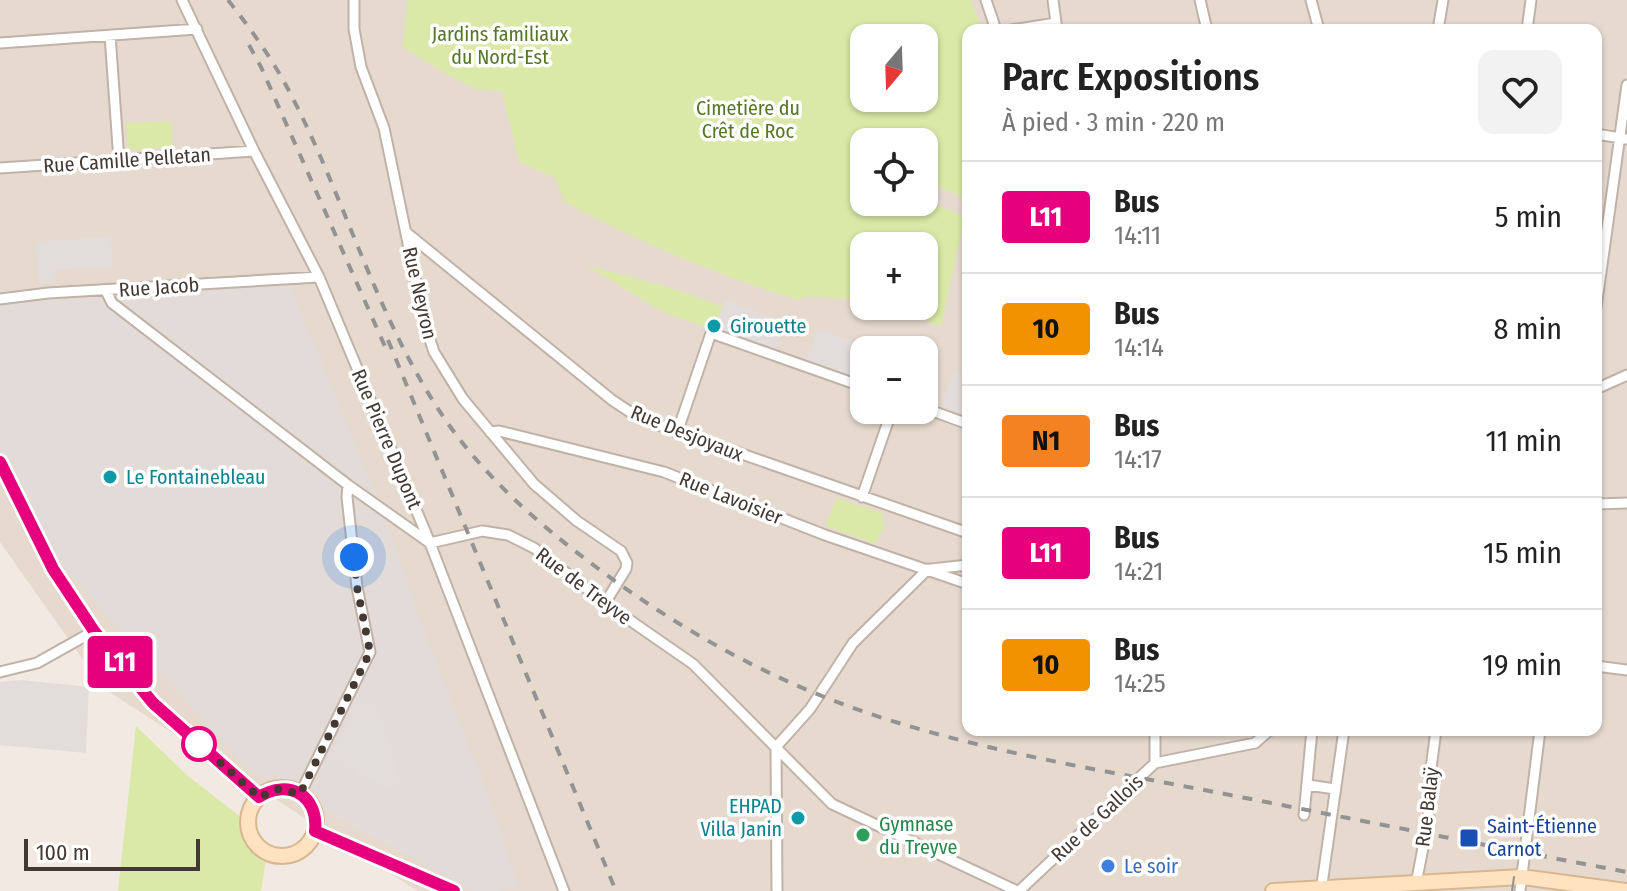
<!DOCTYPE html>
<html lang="fr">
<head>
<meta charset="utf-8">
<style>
	:root { --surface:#fff; --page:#f2f2f2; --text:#222; --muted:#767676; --line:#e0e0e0 }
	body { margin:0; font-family:"Fira Sans Condensed",sans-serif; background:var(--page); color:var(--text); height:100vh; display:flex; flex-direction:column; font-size:30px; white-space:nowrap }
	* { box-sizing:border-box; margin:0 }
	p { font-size:26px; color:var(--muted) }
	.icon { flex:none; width:44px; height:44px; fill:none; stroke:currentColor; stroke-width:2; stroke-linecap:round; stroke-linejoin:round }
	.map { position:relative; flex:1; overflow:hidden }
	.panel { position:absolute; left:962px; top:24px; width:640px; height:712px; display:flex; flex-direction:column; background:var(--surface); border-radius:16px; box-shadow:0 2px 6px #0004 }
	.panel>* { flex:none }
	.badge { padding:0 16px; border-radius:6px; font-size:28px; line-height:52px }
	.needle { width:52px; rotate:199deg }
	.tools { position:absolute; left:850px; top:24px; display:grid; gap:16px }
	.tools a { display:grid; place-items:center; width:88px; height:88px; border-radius:16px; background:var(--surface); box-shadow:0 2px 6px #0004; font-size:40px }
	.scale { position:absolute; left:24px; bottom:20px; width:176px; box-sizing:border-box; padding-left:8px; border:4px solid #433932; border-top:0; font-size:22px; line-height:28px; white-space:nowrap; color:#433932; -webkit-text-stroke:6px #fff; paint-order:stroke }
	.you { position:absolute; width:40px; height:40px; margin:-20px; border:6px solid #fff; border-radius:50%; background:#1a73e8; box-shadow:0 0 0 12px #1a73e833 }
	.map>.badge { position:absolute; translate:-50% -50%; box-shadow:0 0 0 4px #fff }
	.round { display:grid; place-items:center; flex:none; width:84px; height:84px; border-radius:16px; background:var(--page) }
	.summary { display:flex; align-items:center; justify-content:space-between; height:136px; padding:0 40px }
	h1 { font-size:38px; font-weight:600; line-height:60px }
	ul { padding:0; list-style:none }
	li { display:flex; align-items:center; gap:24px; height:112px; padding:0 40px; border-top:2px solid var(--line) }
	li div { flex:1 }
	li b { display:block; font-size:30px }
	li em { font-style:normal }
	li .badge { min-width:88px; font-weight:700; text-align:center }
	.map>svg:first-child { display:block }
	.residential { fill:#e6dacf; fill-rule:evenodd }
	.industrial { fill:#e3dbd7 }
	.green { fill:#dae9a7; fill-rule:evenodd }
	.parking { fill:#e2dddb }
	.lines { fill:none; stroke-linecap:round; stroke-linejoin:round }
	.street-casing { stroke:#c0b2a7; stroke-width:13 }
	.secondary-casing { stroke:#d8b690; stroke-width:18 }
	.street { stroke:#fff; stroke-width:9 }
	.secondary { stroke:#ffe2bf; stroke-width:14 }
	.tram { stroke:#939393; stroke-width:2 }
	.rail { stroke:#939393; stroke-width:4; stroke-dasharray:10 10; stroke-linecap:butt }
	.line-casing { stroke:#fff; stroke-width:18 }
	.line { stroke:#e6007e; stroke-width:12 }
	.walk { stroke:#433932; stroke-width:8; stroke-dasharray:0 14.4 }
	.culture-dot { fill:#0f9aa8; stroke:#fff; stroke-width:3 }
	.stop-dot { fill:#fff; stroke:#e6007e; stroke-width:4 }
	.leisure-dot { fill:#2e9e5b; stroke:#fff; stroke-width:3 }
	.transit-dot { fill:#1a4fb4; stroke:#fff; stroke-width:3 }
	.shop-dot { fill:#3f7fe0; stroke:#fff; stroke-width:3 }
	.labels { text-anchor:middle; stroke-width:7; stroke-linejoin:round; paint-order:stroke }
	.park-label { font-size:20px; fill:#557723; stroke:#fff }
	.street-label { font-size:20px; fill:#433932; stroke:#fff }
	.culture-label { font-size:20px; fill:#0d838f; stroke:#fff; text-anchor:start }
	.leisure-label { font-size:20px; fill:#27864d; stroke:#fff; text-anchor:start }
	.transit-label { font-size:20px; fill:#164399; stroke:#fff; text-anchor:start }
	.shop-label { font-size:20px; fill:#366cbe; stroke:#fff; text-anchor:start }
</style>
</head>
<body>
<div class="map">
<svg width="1627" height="891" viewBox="0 0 1627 891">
	<rect width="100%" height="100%" fill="#f2e9e2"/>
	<path class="residential" d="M0,0H1627V891H418L103,688L0,542ZM968,30H1596V730H968ZM864,38H924V98H864ZM864,142H924V202H864ZM864,246H924V306H864ZM864,350H924V410H864Z"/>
	<path class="industrial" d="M286,276L378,498L423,626L496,816L518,886L498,891H473L248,769L44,547L0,454V297Z"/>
	<path class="green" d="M408,0H971L982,30H968V200L924,180V142H864V202L924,200L965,217L941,326L884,306H924V246H864V300L806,296L798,300C717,275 639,242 565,202L556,178L519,162L502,91L477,89L445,73L403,47ZM864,38H924V98H864Z
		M171,121L173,147L132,150L128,146L126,123Z
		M586,265L671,288L723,307L714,330L663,312Z
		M836,498L884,514L881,521L886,524L875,544L826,526Z
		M136,726L188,776L242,818L251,845L266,859L261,891H118Z"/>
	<path class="parking" d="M110,237L113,267L55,270V283L39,284L36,242Z
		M725,300L785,323L775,351L714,330Z
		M817,329L880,350H864V382L806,362Z
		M954,371L968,375V415L941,406Z
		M22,680L89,687L86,753L0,745V682Z
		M360,705H373L378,710L401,782L388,789L358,775L349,762L330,755Z"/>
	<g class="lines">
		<g class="street-casing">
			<path id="street" d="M182,0L254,151L319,277L430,543L564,891
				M354,0V29L361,67L384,128L425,325L434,352L463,399L534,484L577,521L621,551L627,563L626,569L605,603
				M986,0L996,30
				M1053,0L1057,30
				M1200,0L1207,30
				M1311,0L1319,30
				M1011,30L1056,23
				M1438,30L1443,0
				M1527,30L1531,0
				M110,35L119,161
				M0,43L197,29
				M1596,134L1627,139
				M0,168L254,151
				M407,233L612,400L639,418L968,533
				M106,291L112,303L348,485L430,543L482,531L508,535L534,548L605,603L693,664L832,804L1017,891
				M0,299L48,293L319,277
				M1596,308L1627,85
				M1596,389L1627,375
				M924,408L968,424
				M490,432L499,431L664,472L825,535L968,584
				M677,433L711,333L864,387
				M862,497L892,410
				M1596,504L1627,503
				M931,569L968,565
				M1596,666L1627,670
				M0,672L37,663L94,631
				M776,747L810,709L853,643L928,569
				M776,747L777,891
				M1155,763V730
				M1308,785L1335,789
				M300,794L370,652L357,587L347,497L348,485
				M1304,815L1312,730
				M1416,884L1429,817L1427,799L1436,730
				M1019,891L1155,763L1255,743L1270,730
				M1321,891L1344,730
				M1520,891L1540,730"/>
		</g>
		<g class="secondary-casing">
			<path id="secondary" d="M0,462L53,569L94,631L153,703L259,797
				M248 822a34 34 0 1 1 68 0a34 34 0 1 1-68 0Z
				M315,831L454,891
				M1273,891L1522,877L1627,891"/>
		</g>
		<use href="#street" class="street"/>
		<use href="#secondary" class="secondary"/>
		<path class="tram" d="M1512,891L1514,877"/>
		<path class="rail" d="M228,0C250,28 271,57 288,89C346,198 377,323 449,425C489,481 541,526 596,567C684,633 781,686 886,719C996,754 1112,772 1225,794C1359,820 1493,847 1627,872
			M249,45L261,67L387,351
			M388,340L616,891"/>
	</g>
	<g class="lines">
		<g class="line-casing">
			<path id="line" d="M0,462L53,569L94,631L153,703L259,797C289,778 319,796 315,831L454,891"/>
		</g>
		<use href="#line" class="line"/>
		<path class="walk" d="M199,744L259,797L279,789L300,794L370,652L357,587L354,557"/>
	</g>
	<g class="culture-dot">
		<circle cx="714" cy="326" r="8"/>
		<circle cx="110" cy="477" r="8"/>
		<circle cx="798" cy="818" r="8"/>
	</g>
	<circle class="stop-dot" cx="199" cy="744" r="16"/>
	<circle class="leisure-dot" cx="863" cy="835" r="8"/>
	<rect class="transit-dot" x="1459" y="828" width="20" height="20" rx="4"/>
	<circle class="shop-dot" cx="1108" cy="866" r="8"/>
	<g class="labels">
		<g class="park-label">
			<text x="500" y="41">Jardins familiaux<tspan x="500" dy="23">du Nord-Est</tspan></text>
			<text x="748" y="115">Cimetière du<tspan x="748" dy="23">Crêt de Roc</tspan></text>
		</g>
		<g class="street-label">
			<text transform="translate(127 160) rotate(-4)" y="7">Rue Camille Pelletan</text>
			<text transform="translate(159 287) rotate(-4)" y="7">Rue Jacob</text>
			<text transform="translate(420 293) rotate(77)" y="7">Rue Neyron</text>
			<text transform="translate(687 433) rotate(22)" y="7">Rue Desjoyaux</text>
			<text transform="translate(387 439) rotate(67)" y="7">Rue Pierre Dupont</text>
			<text transform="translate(731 498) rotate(22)" y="7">Rue Lavoisier</text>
			<text transform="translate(584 586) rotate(37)" y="7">Rue de Treyve</text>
			<text transform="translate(1427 807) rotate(-83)" y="7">Rue Balaÿ</text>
			<text transform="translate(1097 818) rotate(-43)" y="7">Rue de Gallois</text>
		</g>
		<g class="culture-label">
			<text x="730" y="333">Girouette</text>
			<text x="126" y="484">Le Fontainebleau</text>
			<text x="782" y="813" text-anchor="end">EHPAD<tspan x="782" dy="23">Villa Janin</tspan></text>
		</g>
		<g class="leisure-label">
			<text x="879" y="831">Gymnase<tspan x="879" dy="23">du Treyve</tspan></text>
		</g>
		<g class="transit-label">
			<text x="1487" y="833">Saint-Étienne<tspan x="1487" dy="23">Carnot</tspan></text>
		</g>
		<g class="shop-label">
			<text x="1124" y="873">Le soir</text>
		</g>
	</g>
</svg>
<div class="tools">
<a><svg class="needle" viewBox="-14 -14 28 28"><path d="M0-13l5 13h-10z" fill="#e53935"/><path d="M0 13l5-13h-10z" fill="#767676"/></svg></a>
<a><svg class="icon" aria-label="locate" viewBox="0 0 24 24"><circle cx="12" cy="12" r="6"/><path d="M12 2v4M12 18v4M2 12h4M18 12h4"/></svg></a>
<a>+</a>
<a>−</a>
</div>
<div class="scale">100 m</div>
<div class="you" style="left:354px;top:557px"></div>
<b class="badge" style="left:120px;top:662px;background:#e6007e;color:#fff">L11</b>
<section class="panel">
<div class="summary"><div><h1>Parc Expositions</h1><p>À pied · 3 min · 220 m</p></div><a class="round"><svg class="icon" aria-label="heart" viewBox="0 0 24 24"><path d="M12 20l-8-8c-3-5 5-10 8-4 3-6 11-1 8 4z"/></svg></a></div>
<ul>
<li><span class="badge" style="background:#e6007e;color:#fff">L11</span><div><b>Bus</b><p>14:11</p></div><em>5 min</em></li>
<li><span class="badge" style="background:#f39200;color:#111">10</span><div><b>Bus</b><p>14:14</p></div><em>8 min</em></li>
<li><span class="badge" style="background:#f58220;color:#111">N1</span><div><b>Bus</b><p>14:17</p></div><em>11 min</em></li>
<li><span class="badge" style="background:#e6007e;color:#fff">L11</span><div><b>Bus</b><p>14:21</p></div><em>15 min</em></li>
<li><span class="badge" style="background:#f39200;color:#111">10</span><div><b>Bus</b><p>14:25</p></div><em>19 min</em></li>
</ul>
</section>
</div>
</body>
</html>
